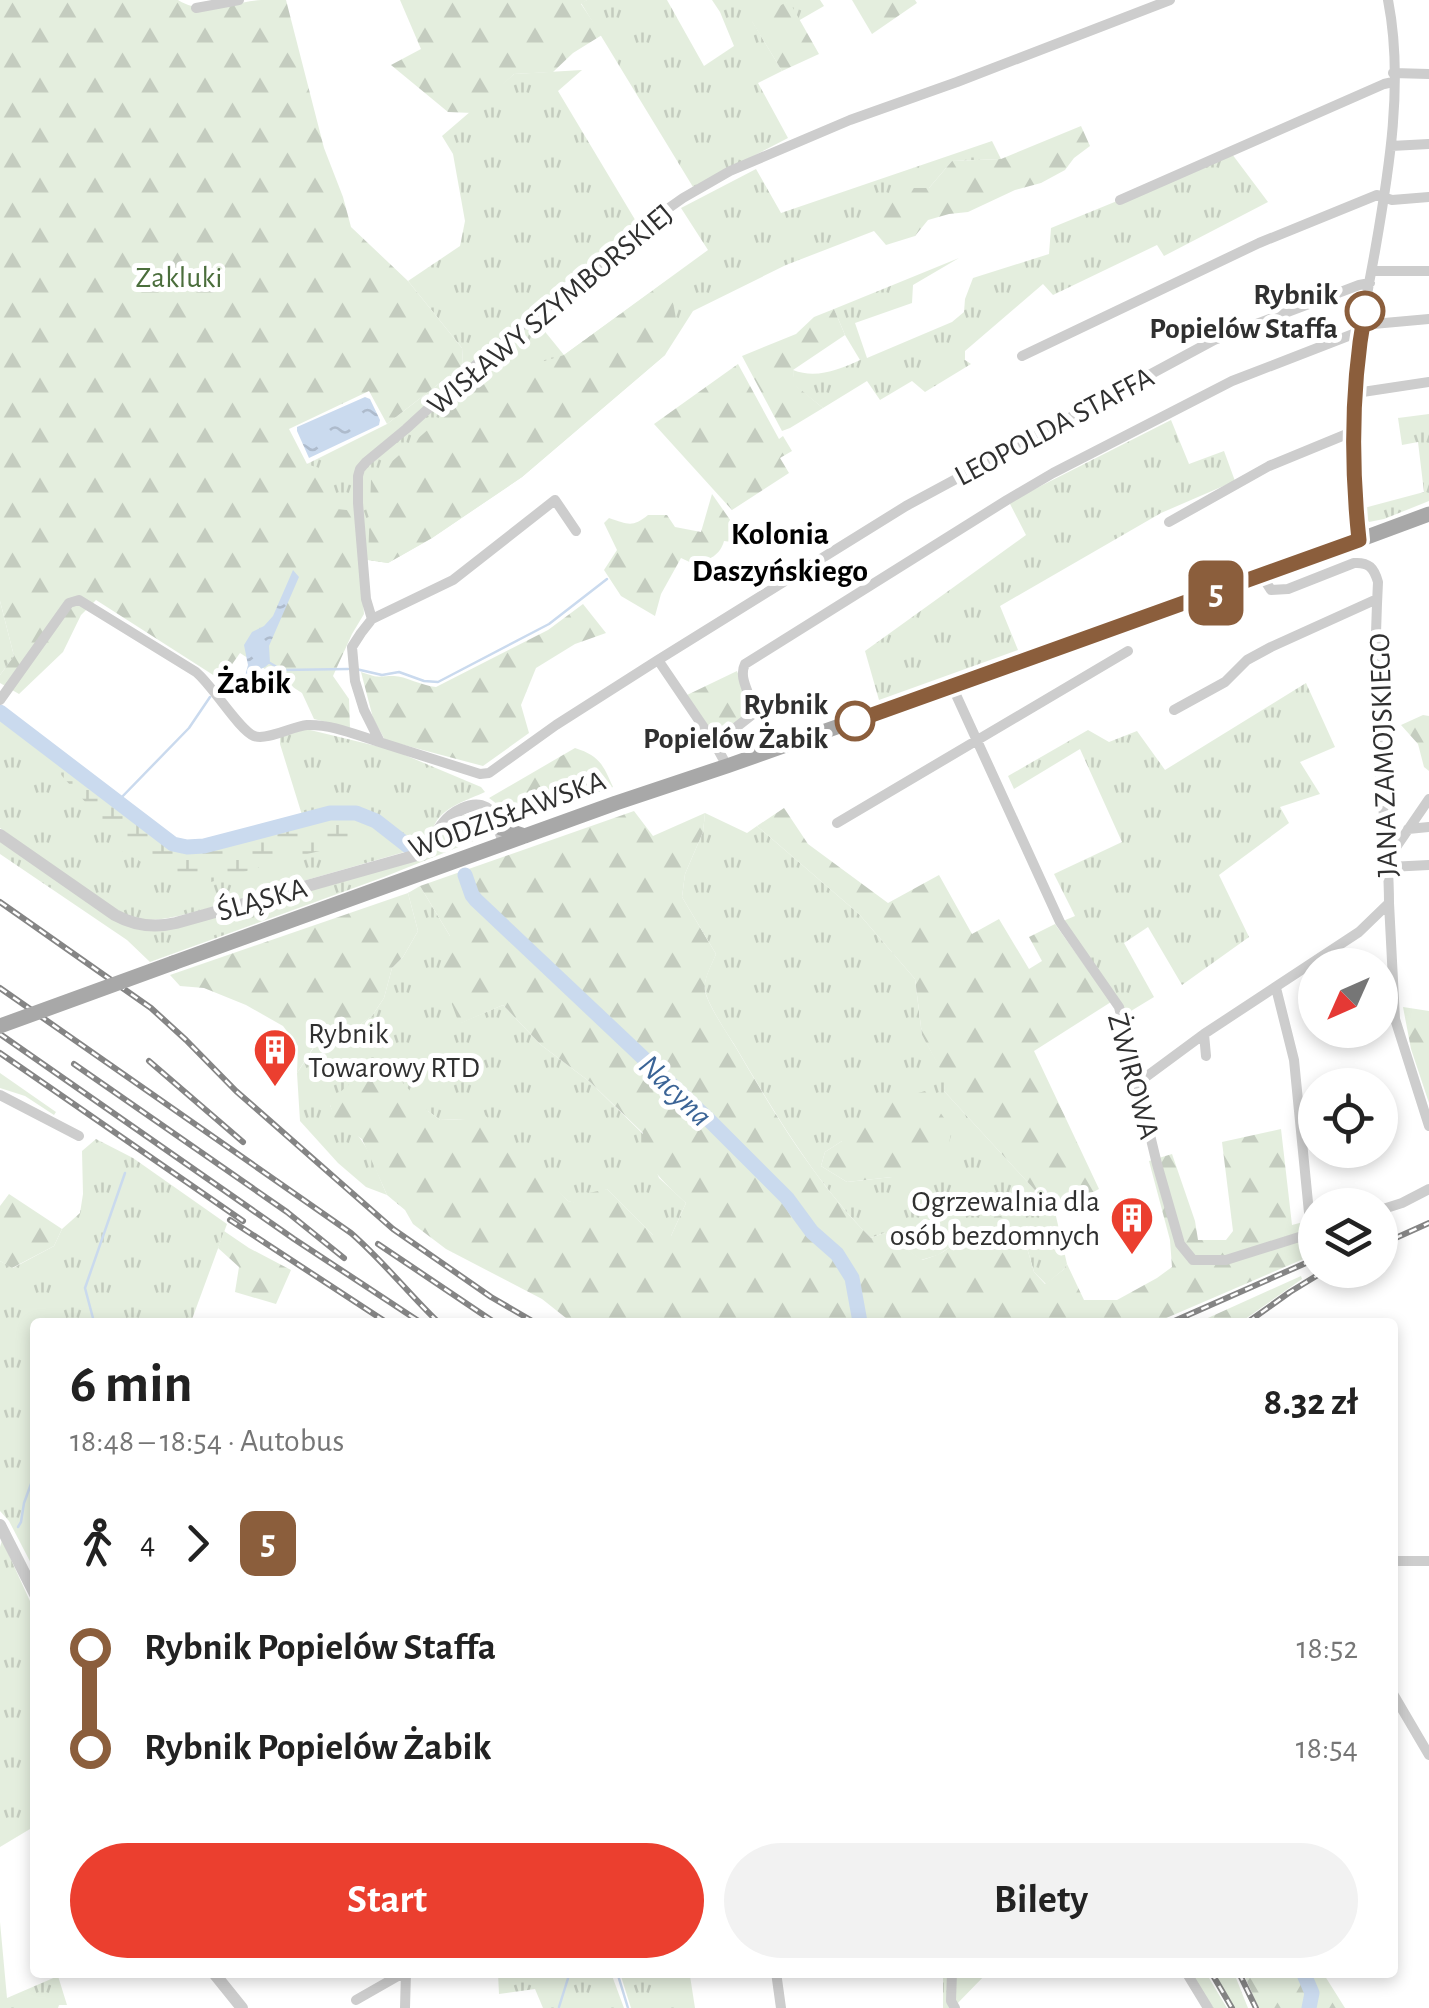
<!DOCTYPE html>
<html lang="pl">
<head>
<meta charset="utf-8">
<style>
	:root { --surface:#fff; --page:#f2f2f2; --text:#222; --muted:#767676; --accent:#eb3f2f }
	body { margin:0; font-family:"Alegreya Sans",sans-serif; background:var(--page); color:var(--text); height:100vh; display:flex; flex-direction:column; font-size:38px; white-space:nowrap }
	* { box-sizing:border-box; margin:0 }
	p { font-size:32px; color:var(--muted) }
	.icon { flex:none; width:55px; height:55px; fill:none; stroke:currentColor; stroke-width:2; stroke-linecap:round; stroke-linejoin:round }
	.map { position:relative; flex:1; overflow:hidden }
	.side { position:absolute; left:30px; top:1318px; width:1368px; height:660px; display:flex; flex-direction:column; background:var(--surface); border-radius:10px; box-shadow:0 5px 15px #0003 }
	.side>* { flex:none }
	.badge { padding:0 20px; border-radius:15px; font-size:35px; line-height:65px }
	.needle { width:65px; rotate:225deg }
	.fabs { position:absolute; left:1298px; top:948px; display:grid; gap:20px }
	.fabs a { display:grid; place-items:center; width:100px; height:100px; border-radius:50%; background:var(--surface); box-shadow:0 5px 15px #0003; font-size:50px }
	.map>.badge { position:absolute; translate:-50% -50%; box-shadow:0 0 0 5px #fff }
	.legs { display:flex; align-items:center; gap:15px; height:110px; padding:0 40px; font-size:32px }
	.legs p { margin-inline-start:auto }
	.head { display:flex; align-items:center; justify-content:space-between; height:170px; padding:0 40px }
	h1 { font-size:55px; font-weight:700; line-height:75px }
	.action { display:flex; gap:20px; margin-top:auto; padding:20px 40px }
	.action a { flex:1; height:115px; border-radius:60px; background:var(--accent); color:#fff; font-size:40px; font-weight:700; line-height:115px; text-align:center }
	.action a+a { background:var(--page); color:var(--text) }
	ul { padding:0 40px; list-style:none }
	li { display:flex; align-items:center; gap:35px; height:100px; font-size:38px }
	li i { display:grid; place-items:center; width:15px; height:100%; margin:0 12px; background:currentColor }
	li i::after { content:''; width:25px; height:25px; margin:-12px; border:8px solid; border-radius:50%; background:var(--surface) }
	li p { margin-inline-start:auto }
	li:first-child i { background:linear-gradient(#0000 50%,currentColor 0) }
	li:last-child i { background:linear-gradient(currentColor 50%,#0000 0) }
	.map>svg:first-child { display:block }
	.grass { fill:url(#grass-tufts); fill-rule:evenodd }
	.forest { fill:url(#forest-firs) }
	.wetland { fill:url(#wetland-marsh) }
	.water { fill:url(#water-ripples) }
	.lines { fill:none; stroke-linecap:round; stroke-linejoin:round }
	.stream { stroke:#cadaee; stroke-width:2.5 }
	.river { stroke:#cadaee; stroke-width:15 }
	.minor { stroke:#cdcdcd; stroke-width:10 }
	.tertiary { stroke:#cdcdcd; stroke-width:12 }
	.primary { stroke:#a8a8a8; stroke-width:15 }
	.rail-casing { stroke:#858585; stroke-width:6 }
	.rail { stroke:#fff; stroke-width:2.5; stroke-dasharray:8; stroke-linecap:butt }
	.primary-bridge { stroke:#a8a8a8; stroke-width:15 }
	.line-1-casing { stroke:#fff; stroke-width:22 }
	.line-1 { stroke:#8b5e3c; stroke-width:15 }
	.stop-1-dot { fill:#fff; stroke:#8b5e3c; stroke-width:5 }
	.labels { text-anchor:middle; stroke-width:10; stroke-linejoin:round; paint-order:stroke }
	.park-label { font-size:30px; fill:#4b6e3c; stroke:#fff }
	.stop-label { font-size:30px; font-weight:bold; fill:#303030; stroke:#fff; text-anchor:end }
	.street-label { font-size:30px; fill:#303030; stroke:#fff }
	.poi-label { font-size:30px; fill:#303030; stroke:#fff; text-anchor:start }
	.neighbourhood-label { font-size:32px; font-weight:bold; fill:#000; stroke:#fff }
	.water-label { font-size:32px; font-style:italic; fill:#3b6496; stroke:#fff }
</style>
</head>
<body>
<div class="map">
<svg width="1429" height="2008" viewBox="0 0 1429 2008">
	<defs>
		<pattern id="grass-tufts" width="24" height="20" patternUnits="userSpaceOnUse" patternTransform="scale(2.5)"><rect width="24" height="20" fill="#e4eede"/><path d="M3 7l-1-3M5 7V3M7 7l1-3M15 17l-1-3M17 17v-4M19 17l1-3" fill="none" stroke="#c4ccbf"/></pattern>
		<pattern id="forest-firs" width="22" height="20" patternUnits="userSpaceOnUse" patternTransform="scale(2.5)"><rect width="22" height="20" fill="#e4eede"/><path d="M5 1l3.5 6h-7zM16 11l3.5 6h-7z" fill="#c4ccbf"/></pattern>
		<pattern id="wetland-marsh" width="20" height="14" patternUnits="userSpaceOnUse" patternTransform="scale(2.5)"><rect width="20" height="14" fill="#e4eede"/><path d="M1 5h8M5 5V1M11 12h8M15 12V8" fill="none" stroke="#c4ccbf"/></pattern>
		<pattern id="water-ripples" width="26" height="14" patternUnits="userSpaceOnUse" patternTransform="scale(2.5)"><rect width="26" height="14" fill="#cadaee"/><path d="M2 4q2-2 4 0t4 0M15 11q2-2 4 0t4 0" fill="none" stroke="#aebbcc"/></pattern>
	</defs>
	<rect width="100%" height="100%" fill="#fff"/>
	<path class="grass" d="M587,0H667L704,66L734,46L720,12L712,0H820L824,6L798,21L788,2L752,21L782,71L758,83L788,138L693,187L581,3Z
		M582,70L558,91L637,223L529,312L564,355L708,250L681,208L756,169L781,213L992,141L1001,159L952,161L929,188L875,214L874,231L786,265L693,311L665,355L522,477L432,538L388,563L368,560L359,564L327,508L307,464L387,424L463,365L462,348L408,281L460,246L465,221L453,154L442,136L514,74Z
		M1232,154L1268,202L1164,256L1157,245L1053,295L1043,284L965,351V360L971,364L925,392L912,381L880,400L867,381L823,408L794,385L793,370C816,379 838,370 860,360L845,335L834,309L959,258L913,285L912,303L855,323L867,358L952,322L964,312L965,299L973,278L1049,254L1051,228Z
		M1429,414V501L1384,519L1369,522L1366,518L1364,508L1424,492L1418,442L1402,445L1398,418Z
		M1171,420L1189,464L1224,451L1235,481L1161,513L1000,606L1018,650L879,700L865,651L1026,535L1009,502Z
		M0,601L14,656L0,675Z
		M1306,683L1335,747L1300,762L1320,794L1280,807L1289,823L1219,875L1249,937L1182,985L1148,927L1124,943L1154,997L1126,1014L1120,1001L1063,921L1075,916L1054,874L1122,842L1080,749L1014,789L1008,776L1088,730L1109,742L1137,731L1165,770Z
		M0,717L180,850L340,818L370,822L408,851L195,912C177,916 158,922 140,919C110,915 29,848 0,828Z
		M306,729L393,750L481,787L485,792C468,800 446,806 436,822C429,834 428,838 417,848C375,818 357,797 302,815L280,744V737Z
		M470,813L480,817L484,823L481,838L384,877L150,962L127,940L0,854V840L86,901L159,931L428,856C446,836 440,823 470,813Z
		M705,813L747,833L757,826L859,914L915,979L922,1035L946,1078L944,1091L1055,1212L1067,1264L1063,1270L1046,1284L1034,1272L1025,1241H959L938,1255L921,1260L884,1233L871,1238C815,1182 774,1112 734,1044C726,1032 707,1003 705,990C703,979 712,964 716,954L682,897L685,874L703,832ZM842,1141L892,1177L847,1182L821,1166L825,1152Z
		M420,886L450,936L460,1023L503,1005L541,1045L590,1082L643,1134L659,1178L686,1203L671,1236H654L607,1189L577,1204L568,1201L550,1184L465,1119L440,1120L428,1111L330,1105C341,1132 350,1124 362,1141C371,1153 380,1180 387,1195L366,1187L338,1163L300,1121L297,1073L326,1029L351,1031L372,1016L384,998L392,968L403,957L418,931L408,893Z
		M0,1073L56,1112L54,1115L25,1096L0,1088Z
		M96,1139L133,1158L227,1224L191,1322H35V1571L9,1521L0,1511V1261L13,1268L54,1246L62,1229L80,1213L83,1194L82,1151Z
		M2,1540L35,1612V1826L0,1847V1547Z
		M0,1922L7,1998L58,1976L67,2005H59L58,2008H0Z
		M498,1973H611L624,2008H543L535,1989L499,1994Z
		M620,1973H664L667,1978L690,1976L695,2008H631Z
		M943,1973H987L953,2008H943Z
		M1191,1973H1206L1227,2008H1212Z"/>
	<path class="forest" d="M0,0H178C203,16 233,2 261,0C269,0 278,0 286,0L324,148L343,197L351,227L408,281L462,348L463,365L387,424L369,391L289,429L307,464L327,471V508L356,511L364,614L352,634L333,676L349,699L350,728L314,719L302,693L240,653L221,680L96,600L81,615L63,652L19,694L0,683V675L14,656L0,601Z
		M400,0H587L581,4L602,35L573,53L553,72L514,74L473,113L448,112L391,65L421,49Z
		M852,0H915L917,3L872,34Z
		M789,1L819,54L782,71L751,20Z
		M1081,126L1090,146L1074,158L1065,170L1041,183L1015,190L968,212L949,214L928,220L915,236L886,245L874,231V214L907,188H929L952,161L1001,159Z
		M669,279L676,319L665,355L522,477L432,538L388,563L368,560L371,480L475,388L515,370L564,355Z
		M834,309L845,335L793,370L795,385L823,408L790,428L782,431L742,356L796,334L814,317Z
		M738,364L779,439L783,436L792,451L780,458L789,473L732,510L654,424Z
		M712,494L747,544L724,541C720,556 709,559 696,565L681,558L661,594L655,616L621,596L604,570L617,550L604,523L609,518C628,524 632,528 648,515H667L675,527L701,532Z
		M583,604L606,633L575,644L536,668L521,705L529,733L483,766L385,740L373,718L361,672C381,679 376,676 394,676C405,676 422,686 436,687L548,630Z
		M737,671L751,709L717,740L687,695Z
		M1423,715L1429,716V771L1424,767L1418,744L1401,725Z
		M575,748C600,756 603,765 613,787L518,820L489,798Z
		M784,808L808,844L888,903L939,875L972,934L999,919L1029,969L1042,961L1029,937L1055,924L1111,1002L1034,1051L1099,1189L1055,1212L944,1091L945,1078L922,1035L915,979L859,914L757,826Z
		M634,811L653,836L705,813L703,832L685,874L682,897L716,954C712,965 703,979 705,991C708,1005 727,1033 735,1046C774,1113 815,1182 871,1238L884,1233L922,1260C949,1252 957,1245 967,1219L1001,1216L1025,1241L1034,1272L1045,1284L1063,1270L1067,1264L1084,1300H1117L1157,1278L1172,1267L1170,1240L1149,1161L1172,1154L1195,1221L1198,1240H1226L1233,1231L1222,1142L1281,1129L1292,1225L1307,1221L1315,1236V1254L1157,1322H571L542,1299L446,1249L413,1224L405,1210L387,1195L362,1139L343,1127L335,1119L330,1105L333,1098L370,1067L395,1074L428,1111L440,1120L465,1119L483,1113L568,1201L577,1203L589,1193L607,1189L653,1235L671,1236L686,1203C667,1185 638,1161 643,1133L590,1082L541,1045L503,1005L459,1024C450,996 431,963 450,936L420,886Z
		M408,893L418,931L403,957L392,968L384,998L372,1016L351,1031L325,1029L297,1073L298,1046L283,1026L246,1005L204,988L180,986L170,975Z
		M1403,1007L1429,1011V1103L1411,1049Z
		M925,1091L952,1129L948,1148L931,1164L892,1177L847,1182L821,1166L825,1152L842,1141L873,1106Z
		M9,1194L62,1229L54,1246L12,1268L0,1261V1206Z
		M224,1231L249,1248L291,1270L276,1304L235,1292L239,1267L218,1248Z
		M1301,1276L1302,1279L1241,1322H1199Z
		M1212,1973H1234L1248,2008H1234Z
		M1243,1973H1299L1308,1992L1305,2008H1259Z
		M1306,1973H1323L1345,2008H1312C1316,1993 1314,1986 1306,1973Z"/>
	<path class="wetland" d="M40,739L176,843L192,844L320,812L337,811L377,824L367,840L290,858L188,889L117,848L112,832L38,749Z"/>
	<path class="water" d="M365,397L370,399L380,420L379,425L309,458L297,431V427Z
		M293,570L299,577L269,646L270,663L265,667L245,676L248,665L244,645L252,632L264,626L273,616Z"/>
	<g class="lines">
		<path class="stream" d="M270,663L282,670L348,669
			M356,669L382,675L399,672L424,681L438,682L549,624L607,579
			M217,692L227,684L245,676
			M118,801L189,728L210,697
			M94,1322L85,1288L125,1173
			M18,1527L21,1522L24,1503L35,1473
			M617,1972L628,2008
			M559,2007L570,1972"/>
		<path class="river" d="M0,712L173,844L187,847L204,846L330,813H356L376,821L408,846
			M465,875L472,895L476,900L709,1120L787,1198L812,1232L837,1254L852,1278L860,1322
			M1303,1972L1312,1993L1309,2008"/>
		<path class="minor" d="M196,8L239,0
			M1393,73L1429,74
			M1391,146L1429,144
			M1120,200L1384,84L1393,82
			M1372,271H1429
			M1362,325L1429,319
			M1022,356L1259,243L1377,195L1392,200L1429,197
			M1356,393L1429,382
			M1169,522L1269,466L1347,434
			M1359,541C1350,472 1353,403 1361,334C1364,307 1370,279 1375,251C1389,171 1404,81 1388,0
			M372,619L366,599L358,503V476L360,469L366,462L406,429L478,363L525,323L557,300L639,229L683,198L730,171L850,120L957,82L1170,0
			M658,660L715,744L727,766
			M952,686L1060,922L1119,1007L1157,1164L1180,1244L1193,1260H1226L1315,1232
			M0,700L69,603L79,600L196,672C213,686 239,730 254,736C267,741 293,726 307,725C330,724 354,734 376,741C411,752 446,763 480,774L489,773L556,725L658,660L906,506L1214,340L1359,285L1370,283
			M1174,710L1225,682L1247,660L1271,647L1377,599
			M380,742L364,710L355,681L352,647L361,633L372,619L453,580L555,500L576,531
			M715,744L753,714C754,697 737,680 745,664L1007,500L1053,473L1232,381L1361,331
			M837,823L1128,651
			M1408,829L1429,827
			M1390,856L1429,799
			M1389,867L1429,865
			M1389,903L1395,1019L1429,1126
			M1276,988L1294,1060L1311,1233
			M1204,1034L1206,1056
			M1139,1082L1204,1034L1359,932L1389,903C1389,855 1383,810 1379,762C1374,703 1375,641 1378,582C1374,568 1369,562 1354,563L1288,589L1271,590L1262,576
			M0,1095L79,1136
			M1380,1210L1402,1203L1429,1189
			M1392,1561H1429
			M1392,1692L1429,1755
			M776,1972L781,2008
			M952,1972L951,2001L955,2008
			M1186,1972L1208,2008
			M356,2000L405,1972
			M405,2008L406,1972"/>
		<path class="tertiary" d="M0,835L115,915C135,926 155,928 176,923L417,855C431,847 433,836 443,824C451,813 472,800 486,808C495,813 498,828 502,836
			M0,1525L35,1594
			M213,1972L242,2008"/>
		<path class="primary" d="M498,827L525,836
			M173,963L616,803L727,766L1262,576L1429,514"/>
		<g class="rail-casing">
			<path id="rail" d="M0,902L151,1008L186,1040L236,1091L393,1229L491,1297L534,1322
				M0,988L351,1233C383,1261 408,1293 438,1322
				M0,1034L294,1239L420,1322
				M0,1053L243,1221
				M149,1061L243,1142
				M74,1064L287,1212L344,1258
				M230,1220L386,1322
				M378,1244L494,1322
				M1380,1245L1429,1223
				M1172,1322L1315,1259
				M1248,1322L1290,1292L1326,1270
				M1211,1972L1232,2008
				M1239,1973L1256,2008"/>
		</g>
		<use href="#rail" class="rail"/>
		<path class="primary-bridge" d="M0,1026L173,963"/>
	</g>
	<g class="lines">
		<g class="line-1-casing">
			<path id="line-1" d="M855,721L1359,540C1351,464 1351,387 1365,311"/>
		</g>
		<use href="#line-1" class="line-1"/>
	</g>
	<defs>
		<g id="building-pin" transform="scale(2.25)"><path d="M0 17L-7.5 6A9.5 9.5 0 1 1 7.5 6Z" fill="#eb3f2f" stroke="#fff"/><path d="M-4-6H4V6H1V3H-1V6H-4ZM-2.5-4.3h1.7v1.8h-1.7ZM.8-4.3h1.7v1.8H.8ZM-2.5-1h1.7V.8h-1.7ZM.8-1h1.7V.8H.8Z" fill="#fff"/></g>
	</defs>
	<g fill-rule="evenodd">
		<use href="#building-pin" x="275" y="1050"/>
		<use href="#building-pin" x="1132" y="1218"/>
	</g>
	<g class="stop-1-dot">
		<circle cx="1365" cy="311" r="18"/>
		<circle cx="855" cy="721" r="18"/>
	</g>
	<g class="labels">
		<g class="park-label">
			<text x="179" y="287">Zakluki</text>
		</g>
		<g class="stop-label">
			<text x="1338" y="304">Rybnik<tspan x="1338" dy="34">Popielów Staffa</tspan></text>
			<text x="828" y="714">Rybnik<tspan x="828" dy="34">Popielów Żabik</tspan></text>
		</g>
		<g class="street-label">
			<text transform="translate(550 309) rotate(-40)" y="10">WISŁAWY SZYMBORSKIEJ</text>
			<text transform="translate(1054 426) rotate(-28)" y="10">LEOPOLDA STAFFA</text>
			<text transform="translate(1383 755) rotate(-92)" y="10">JANA ZAMOJSKIEGO</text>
			<text transform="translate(507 814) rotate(-20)" y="10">WODZISŁAWSKA</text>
			<text transform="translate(262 899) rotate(-16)" y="10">ŚLĄSKA</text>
			<text transform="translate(1134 1076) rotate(75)" y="10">ŻWIROWA</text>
		</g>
		<g class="poi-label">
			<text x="308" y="1043">Rybnik<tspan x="308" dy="34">Towarowy RTD</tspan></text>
			<text x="1100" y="1211" text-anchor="end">Ogrzewalnia dla<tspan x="1100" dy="34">osób bezdomnych</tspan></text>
		</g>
		<g class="neighbourhood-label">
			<text x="780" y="544">Kolonia<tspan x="780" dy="37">Daszyńskiego</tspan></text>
			<text x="254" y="693">Żabik</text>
		</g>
		<g class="water-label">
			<text transform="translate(676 1090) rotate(44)" y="11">Nacyna</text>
		</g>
	</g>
</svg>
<div class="fabs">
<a><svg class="needle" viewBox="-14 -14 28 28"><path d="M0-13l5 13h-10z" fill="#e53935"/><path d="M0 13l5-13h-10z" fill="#767676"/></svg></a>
<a><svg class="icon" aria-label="locate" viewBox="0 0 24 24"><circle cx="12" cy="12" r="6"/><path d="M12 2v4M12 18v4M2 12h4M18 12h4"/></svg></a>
<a><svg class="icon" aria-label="layers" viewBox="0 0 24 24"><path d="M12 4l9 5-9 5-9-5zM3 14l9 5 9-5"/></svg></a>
</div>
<b class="badge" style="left:1216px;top:593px;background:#8b5e3c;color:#fff">5</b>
<section class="side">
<div class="head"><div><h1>6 min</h1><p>18:48 – 18:54 · Autobus</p></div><b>8.32 zł</b></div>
<div class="legs"><svg class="icon" aria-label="walk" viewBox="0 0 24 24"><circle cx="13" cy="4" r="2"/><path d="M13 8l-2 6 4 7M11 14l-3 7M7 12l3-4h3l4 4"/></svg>4<svg class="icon" aria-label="forward" viewBox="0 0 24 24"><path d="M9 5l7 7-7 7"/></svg><b class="badge" style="background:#8b5e3c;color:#fff">5</b></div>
<ul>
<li><i style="color:#8b5e3c"></i><b>Rybnik Popielów Staffa</b><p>18:52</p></li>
<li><i style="color:#8b5e3c"></i><b>Rybnik Popielów Żabik</b><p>18:54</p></li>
</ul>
<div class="action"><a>Start</a><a>Bilety</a></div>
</section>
</div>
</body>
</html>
